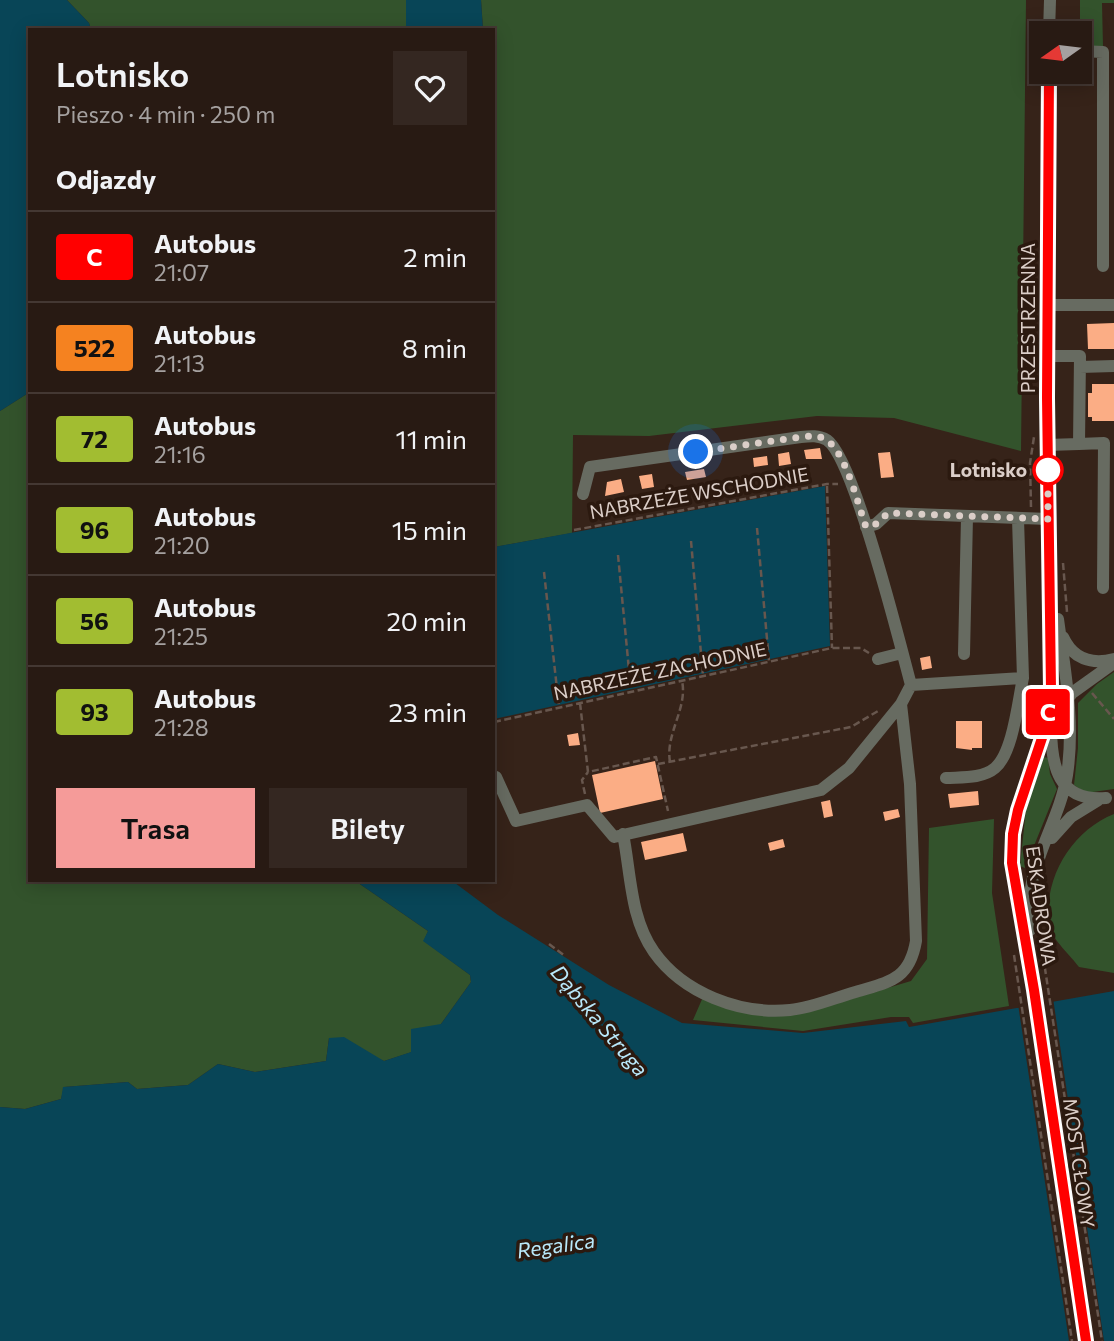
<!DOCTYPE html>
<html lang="pl">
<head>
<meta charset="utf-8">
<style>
	:root { --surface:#281a13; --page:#342721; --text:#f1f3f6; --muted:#a5a1a0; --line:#443833; --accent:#f59b99 }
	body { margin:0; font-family:Commissioner,sans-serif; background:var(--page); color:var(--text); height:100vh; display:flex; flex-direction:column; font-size:26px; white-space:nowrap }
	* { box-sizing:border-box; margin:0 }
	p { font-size:23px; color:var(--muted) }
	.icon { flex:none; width:38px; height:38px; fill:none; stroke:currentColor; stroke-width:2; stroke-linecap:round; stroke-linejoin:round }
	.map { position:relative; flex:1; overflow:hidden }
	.panel { position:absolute; left:28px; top:28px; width:467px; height:854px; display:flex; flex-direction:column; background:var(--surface); border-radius:0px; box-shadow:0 4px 18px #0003,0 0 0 2px var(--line) }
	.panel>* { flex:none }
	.badge { padding:0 14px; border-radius:5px; font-size:24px; line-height:46px }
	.needle { width:46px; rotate:256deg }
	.controls { position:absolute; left:1029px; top:21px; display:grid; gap:14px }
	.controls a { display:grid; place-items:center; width:63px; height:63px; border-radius:0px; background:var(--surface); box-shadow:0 4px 18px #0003,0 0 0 2px var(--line); font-size:35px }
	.you { position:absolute; width:35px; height:35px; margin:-18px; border:5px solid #fff; border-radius:50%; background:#1a73e8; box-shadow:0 0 0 10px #1a73e833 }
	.map>.badge { position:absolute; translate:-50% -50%; box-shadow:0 0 0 4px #fff }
	h2 { padding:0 28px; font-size:26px; line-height:63px }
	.round { display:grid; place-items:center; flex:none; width:74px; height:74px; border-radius:0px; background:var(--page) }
	.head { display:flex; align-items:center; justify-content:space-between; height:119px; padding:0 28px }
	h1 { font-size:33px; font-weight:600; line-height:52px }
	.action { display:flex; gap:14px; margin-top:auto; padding:14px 28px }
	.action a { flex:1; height:80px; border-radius:0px; background:var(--accent); color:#111; font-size:28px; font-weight:600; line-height:80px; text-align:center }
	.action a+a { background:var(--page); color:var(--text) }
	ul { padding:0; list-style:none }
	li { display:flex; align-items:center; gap:21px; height:91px; padding:0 28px; border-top:2px solid var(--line) }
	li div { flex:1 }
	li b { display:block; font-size:26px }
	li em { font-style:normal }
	li .badge { min-width:77px; font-weight:700; text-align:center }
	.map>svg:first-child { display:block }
	.green { fill:#33532c }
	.water { fill:#084557 }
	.pier { fill:#362319 }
	.building { fill:#fbad85 }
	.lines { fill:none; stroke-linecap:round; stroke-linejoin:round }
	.path { stroke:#68574e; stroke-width:2.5; stroke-dasharray:7 3.5; stroke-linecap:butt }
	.minor { stroke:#676b61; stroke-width:12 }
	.line-casing { stroke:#fff; stroke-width:16 }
	.line { stroke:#f00; stroke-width:10 }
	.walk { stroke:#dbcec8; stroke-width:7; stroke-dasharray:0 12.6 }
	.stop-dot { fill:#fff; stroke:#f00; stroke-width:3.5 }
	.labels { text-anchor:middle; stroke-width:7; stroke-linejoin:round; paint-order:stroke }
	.street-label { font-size:19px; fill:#dbcec8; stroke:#2b190f }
	.stop-label { font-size:19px; font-weight:bold; fill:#dbcec8; stroke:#2b190f; text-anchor:end }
	.water-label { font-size:21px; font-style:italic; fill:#b9e9fb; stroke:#2b190f }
</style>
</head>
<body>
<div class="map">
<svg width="1114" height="1341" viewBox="0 0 1114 1341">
	<rect width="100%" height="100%" fill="#362319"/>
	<path class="green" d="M67,0H406V30H91L89,23Z
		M481,0H1026L1021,451L894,418L817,416L649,436L573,435L572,533L494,547V30H483Z
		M1080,0H1114V3H1102L1103,47H1080Z
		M30,392V880H354L428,931L424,941L470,975L471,982L441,1024L412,1052L384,1061L329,1038L326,1061L255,1072L218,1064L188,1085L137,1089L128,1082L64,1087L61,1099L25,1109L0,1107V411Z
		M1114,672V789L1086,793L1074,785L1078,748V703L1097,684Z
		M1044,757L1048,758L1050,774L1057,789L1025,868L1020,866L1026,809Z
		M1114,814V973L1079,967C1071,956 1053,940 1050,928C1041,881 1071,831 1114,814Z
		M994,819L992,893L1009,1006L913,1023L909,1017H891L803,1031L693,1020L703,997L810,1011L911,981L927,959L929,828Z"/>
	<path class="water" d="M0,0H67L89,23L91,30H30V392L0,411Z
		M406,0H481L483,30H406Z
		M825,486L830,646L494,719V547Z
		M354,880H451L498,915L609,985L682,1023L803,1033L906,1021L909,1027L1114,991V1341H0V1107L25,1109L61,1099L63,1087L128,1082L137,1089L188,1085L218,1064L255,1072L326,1061L329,1038L344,1037L384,1061L411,1052V1029L441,1024L471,982L470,975L423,941L428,931Z"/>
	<path class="pier" d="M1053,998L1083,1201L1104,1341H1069L1018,1004Z"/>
	<path class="building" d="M1114,323V349H1088L1087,324Z
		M1092,384H1114V421H1092V417H1088V393H1092Z
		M820,448L822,459H806L804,450Z
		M789,452L791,464L779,466L778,454Z
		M890,452L894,477L881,478L878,453Z
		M767,456L768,465L754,467L753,458Z
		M704,469L706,477L687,480L685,472Z
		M652,474L654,487L642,489L639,476Z
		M621,479L624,492L605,496L607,482Z
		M930,656L932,668L922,670L920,658Z
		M956,721H982V748H972V750L956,748Z
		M578,733L580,745L569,746L567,735Z
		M655,761L663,799L600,813L592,775Z
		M978,791L979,805L950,808L948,794Z
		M830,800L833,816L824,818L821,802Z
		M898,809L900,817L885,821L883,812Z
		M683,833L687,851L645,860L641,842Z
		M783,839L785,847L770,851L768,843Z"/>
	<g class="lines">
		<path class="path" d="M1039,67V38
			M827,486L832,648
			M1031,507L1030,463L1034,437
			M757,528L769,661
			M574,530L827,484H838
			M691,541L703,676
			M618,555L631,691
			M1063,563L1067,612
			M544,572L559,707
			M1092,693L1114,719
			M580,703L588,772L656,757L668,811
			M494,722L832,648H861L869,653
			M670,762C665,734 688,708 682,681
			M658,764L851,727L878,711
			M585,794L582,780L588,772
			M1040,936L1102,1341
			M549,944L565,956
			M1014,955L1072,1341"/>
		<path class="minor" d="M1049,33L1050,0
			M1080,51L1103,52V266
			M1049,72L1047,392L1051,689L1045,729L1018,810L1013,834L1012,863L1034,991L1086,1341
			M1047,305H1114
			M1047,356H1080L1079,444L1104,443L1103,588
			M1080,367L1114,366
			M1047,445L1079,444
			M866,527L876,524L888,513L1048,519
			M1063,637C1073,659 1091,665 1114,659
			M964,654L967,517
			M878,659L902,653
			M911,685L1023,678L1018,519
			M1049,725L1072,693L1114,663
			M1051,726C1051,766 1058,802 1106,798
			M494,778L496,777L516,821L587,805L614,837L821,790L849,768L901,704L911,685C900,644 854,458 827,440C819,435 810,436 801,437L590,467L583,494
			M946,778C961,777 982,779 995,768C1013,753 1018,701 1023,678
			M623,834C631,874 630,918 654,952C683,993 740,1015 790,1010C811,1008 832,999 852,993C887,982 909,982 916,941L910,784L901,704
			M1052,838L1071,817L1097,801
			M1030,930C1029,914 1029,898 1032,882C1040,845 1061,812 1067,775C1075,723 1065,671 1058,619"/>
	</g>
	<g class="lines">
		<g class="line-casing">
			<path id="line" d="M1049,72L1047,398L1051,689L1045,729L1018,810L1013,834L1012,863L1034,990L1086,1341"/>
		</g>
		<use href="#line" class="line"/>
		<path class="walk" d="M696,452L801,437C809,436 816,435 823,438C845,447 858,505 866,527L876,524L888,513L1048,519V470"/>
	</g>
	<circle class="stop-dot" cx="1048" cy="470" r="14"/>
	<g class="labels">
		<g class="street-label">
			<text transform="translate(1028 318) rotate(-90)" y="7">PRZESTRZENNA</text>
			<text transform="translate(699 493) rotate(-10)" y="7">NABRZEŻE WSCHODNIE</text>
			<text transform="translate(660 671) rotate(-12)" y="7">NABRZEŻE ZACHODNIE</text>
			<text transform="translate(1041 906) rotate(82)" y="7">ESKADROWA</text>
			<text transform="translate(1079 1163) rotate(82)" y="7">MOST CŁOWY</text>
		</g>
		<g class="stop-label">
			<text x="1027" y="477">Lotnisko</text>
		</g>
		<g class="water-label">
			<text transform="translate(599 1021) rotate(50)" y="7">Dąbska Struga</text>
			<text transform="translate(556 1246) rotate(-8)" y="7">Regalica</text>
		</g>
	</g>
</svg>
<div class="controls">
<a><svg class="needle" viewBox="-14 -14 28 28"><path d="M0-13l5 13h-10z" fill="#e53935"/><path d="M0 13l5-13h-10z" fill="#a5a1a0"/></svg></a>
</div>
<div class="you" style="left:696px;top:452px"></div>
<b class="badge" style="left:1048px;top:712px;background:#f00;color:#fff">C</b>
<section class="panel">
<div class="head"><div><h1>Lotnisko</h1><p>Pieszo · 4 min · 250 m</p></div><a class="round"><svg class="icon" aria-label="heart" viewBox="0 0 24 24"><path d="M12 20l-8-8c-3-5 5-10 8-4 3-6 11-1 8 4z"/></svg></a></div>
<h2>Odjazdy</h2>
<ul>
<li><span class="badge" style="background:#f00;color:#fff">C</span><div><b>Autobus</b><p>21:07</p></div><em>2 min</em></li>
<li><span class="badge" style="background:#f58220;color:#111">522</span><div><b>Autobus</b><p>21:13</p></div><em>8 min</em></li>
<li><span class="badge" style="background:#a2bd31;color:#111">72</span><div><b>Autobus</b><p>21:16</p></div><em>11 min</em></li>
<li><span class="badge" style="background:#a2bd31;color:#111">96</span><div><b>Autobus</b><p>21:20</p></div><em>15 min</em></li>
<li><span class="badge" style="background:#a2bd31;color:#111">56</span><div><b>Autobus</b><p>21:25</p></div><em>20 min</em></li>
<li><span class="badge" style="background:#a2bd31;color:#111">93</span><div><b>Autobus</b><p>21:28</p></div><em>23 min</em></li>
</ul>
<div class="action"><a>Trasa</a><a>Bilety</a></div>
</section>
</div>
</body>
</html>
